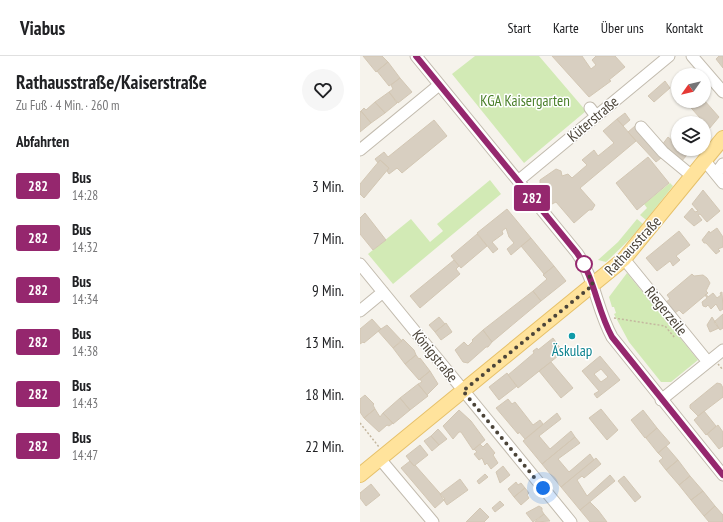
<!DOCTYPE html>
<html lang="de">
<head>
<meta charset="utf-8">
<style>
	:root { --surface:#fff; --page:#f6f6f6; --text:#202124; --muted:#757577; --line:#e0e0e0 }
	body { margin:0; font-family:"PT Sans Narrow",sans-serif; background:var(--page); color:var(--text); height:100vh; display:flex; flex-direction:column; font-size:15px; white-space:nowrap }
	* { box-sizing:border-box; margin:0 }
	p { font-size:13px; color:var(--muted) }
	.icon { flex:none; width:22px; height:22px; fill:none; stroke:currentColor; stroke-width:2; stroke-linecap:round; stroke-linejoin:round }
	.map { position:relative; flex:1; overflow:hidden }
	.details { display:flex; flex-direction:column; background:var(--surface); width:360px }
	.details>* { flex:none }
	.badge { padding:0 8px; border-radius:3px; font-size:14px; line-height:26px }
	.needle { width:26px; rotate:236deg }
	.tools { position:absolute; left:311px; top:12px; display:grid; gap:8px }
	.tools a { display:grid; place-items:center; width:40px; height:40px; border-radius:50%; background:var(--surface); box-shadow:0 1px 3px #0004; font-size:20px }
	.you { position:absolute; width:20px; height:20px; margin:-10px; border:3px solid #fff; border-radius:50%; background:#1a73e8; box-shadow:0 0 0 6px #1a73e833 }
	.map>.badge { position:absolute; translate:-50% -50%; box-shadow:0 0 0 2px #fff }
	h2 { padding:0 16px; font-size:15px; line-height:36px }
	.round { display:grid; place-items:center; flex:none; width:42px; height:42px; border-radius:21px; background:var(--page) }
	.summary { display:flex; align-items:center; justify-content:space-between; height:68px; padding:0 16px }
	h1 { font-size:19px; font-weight:700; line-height:30px }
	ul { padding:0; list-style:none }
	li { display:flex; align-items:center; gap:12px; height:52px; padding:0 16px }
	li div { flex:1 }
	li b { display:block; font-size:15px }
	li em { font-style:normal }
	li .badge { min-width:44px; font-weight:700; text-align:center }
	header { display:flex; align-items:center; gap:24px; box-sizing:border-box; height:56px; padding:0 20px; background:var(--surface); border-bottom:1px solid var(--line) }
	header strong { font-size:19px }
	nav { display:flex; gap:22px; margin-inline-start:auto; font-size:14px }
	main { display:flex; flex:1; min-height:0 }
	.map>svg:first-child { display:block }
	.green { fill:#d2eab5 }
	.building { fill:#d8cfc1; stroke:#d3c7b4; fill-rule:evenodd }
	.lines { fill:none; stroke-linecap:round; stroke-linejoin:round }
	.minor-casing { stroke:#c2bbae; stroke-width:13 }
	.major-casing { stroke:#e6c16a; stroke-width:16 }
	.path { stroke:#c4b79f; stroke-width:1.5; stroke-dasharray:2 2; stroke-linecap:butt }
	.minor { stroke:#fff; stroke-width:11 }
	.major { stroke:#ffe39c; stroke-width:14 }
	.line-casing { stroke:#fff; stroke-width:9 }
	.line { stroke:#95276e; stroke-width:6 }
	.walk { stroke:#4b4439; stroke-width:4; stroke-dasharray:0 7.2 }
	.stop-dot { fill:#fff; stroke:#95276e; stroke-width:2 }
	.culture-dot { fill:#0f9aa8; stroke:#fff; stroke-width:1.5 }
	.labels { text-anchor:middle; stroke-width:3; stroke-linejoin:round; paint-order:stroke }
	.park-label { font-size:15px; fill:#4a7f2a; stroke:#fff }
	.street-label { font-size:15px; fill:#4b4439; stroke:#fff }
	.culture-label { font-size:15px; fill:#0d838f; stroke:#fff }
</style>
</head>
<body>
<header>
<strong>Viabus</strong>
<nav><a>Start</a><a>Karte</a><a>Über uns</a><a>Kontakt</a></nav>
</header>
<main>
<section class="details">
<div class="summary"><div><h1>Rathausstraße/Kaiserstraße</h1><p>Zu Fuß · 4 Min. · 260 m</p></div><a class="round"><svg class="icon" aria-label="heart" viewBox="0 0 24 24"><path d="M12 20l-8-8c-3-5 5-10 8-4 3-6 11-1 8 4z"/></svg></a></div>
<h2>Abfahrten</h2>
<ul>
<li><span class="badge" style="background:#95276e;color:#fff">282</span><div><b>Bus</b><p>14:28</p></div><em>3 Min.</em></li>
<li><span class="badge" style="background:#95276e;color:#fff">282</span><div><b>Bus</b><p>14:32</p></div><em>7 Min.</em></li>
<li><span class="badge" style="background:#95276e;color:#fff">282</span><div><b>Bus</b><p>14:34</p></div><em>9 Min.</em></li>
<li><span class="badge" style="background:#95276e;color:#fff">282</span><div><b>Bus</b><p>14:38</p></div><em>13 Min.</em></li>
<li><span class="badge" style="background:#95276e;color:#fff">282</span><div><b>Bus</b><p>14:43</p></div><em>18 Min.</em></li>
<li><span class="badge" style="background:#95276e;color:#fff">282</span><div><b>Bus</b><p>14:47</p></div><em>22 Min.</em></li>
</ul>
</section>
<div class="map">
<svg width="363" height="466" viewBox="0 0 363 466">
	<rect width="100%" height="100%" fill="#f6f3ec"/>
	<path class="green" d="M115,0H179L226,55L164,107L92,18Z
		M130,124L141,138L33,228L8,198L51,163L70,186L83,175L77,168Z
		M310,127L313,130L286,164L280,159L287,152L284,148Z
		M277,163L283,168L269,184L246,206L238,204L258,186Z
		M267,217L338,304L311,326H301L269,286L255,260L254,258L256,257L254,251H252L249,241Z"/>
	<path class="building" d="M3,0H22L28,6L16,16Z
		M192,0H222L231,13L236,9L232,4L236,0H255L265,11L249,24L251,25L229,41Z
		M359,0H363V12L356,3Z
		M28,6L40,22L29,30L17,15Z
		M40,22L52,36L38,47L29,36L33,33L31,29Z
		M318,24V37L312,30Z
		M305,25L310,32L294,46L288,40Z
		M29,36L37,47L25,57L15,46Z
		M344,44L359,61L344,79V67H336L340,62L325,45Z
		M15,46L25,57L11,67L1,55L4,52L6,54Z
		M1,55L11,67L0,76V56Z
		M265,57L270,64L263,70L257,63Z
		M257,63L276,85L220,132L235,149L232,154H229L214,167L196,146L192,148L188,143L192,141L180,128V124L196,113L201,115L202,120L208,118L212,122L227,109L222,104L234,94L238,100L254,87L243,75Z
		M74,64L87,80L42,117L37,112L29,118L27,115L29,112L20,104L18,107L15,103L24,96L28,101Z
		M275,70L301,102L296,106L268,76Z
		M308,81L315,87L318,83V93H332L321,106L302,89Z
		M288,101L309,127L277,154L256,127Z
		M20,104L29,112L4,142L0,138V128Z
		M343,134L360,155L347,166L340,158L338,159L342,164L334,170L324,161L332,152L335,156L338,155L332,148Z
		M147,153L171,182L151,199L147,193L154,187L149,181L146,172L142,175L143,178L132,186L138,193L133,197L117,177Z
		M5,157L26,184L13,194L0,178V162Z
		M357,172L363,181V191L358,193L360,195L356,198L346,187H344L342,184L349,175L350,177Z
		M319,175L330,189L316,200L320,204L313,210L310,205L297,215L286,202Z
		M117,178L127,190L101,212L91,200Z
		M171,182L194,210L184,218L161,190Z
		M94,204L99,210L96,213L100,218L60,252L50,240Z
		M194,210L206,225L181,245L173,235L187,223L183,219Z
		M332,218L334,220L343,219L347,222L350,227L346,235L348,237L323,258L319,254L315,257L306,246L310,243L307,239Z
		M173,235L181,245L132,286L123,274Z
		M362,236L363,253L360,255L356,248L351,253L348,249L346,251L343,250L342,246L347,242L345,239L346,238L348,241L353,237L357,242L361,239L360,237Z
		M363,258V272L360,274L354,266Z
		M79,261L85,268L75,276L69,269Z
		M352,261L359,272L350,276L347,269Z
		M12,263L21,273L4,287L3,286L0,288V273Z
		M86,267L92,276L81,284L75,276Z
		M27,269L42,285L33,292L18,275Z
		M123,274L132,286L128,291H126L108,307L103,306L95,294L104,286L108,290L113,285L112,284Z
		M193,282L203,296L158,332L148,319L174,297L173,295L177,292L178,294Z
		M43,283L54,294L56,299L45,308L33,292Z
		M56,299L59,303L60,302L70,315L59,324L45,308Z
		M240,300L260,324L237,342L234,338L239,335L222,315ZM241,313L248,321L241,326L234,318Z
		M191,306L213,332L201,342L179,315Z
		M70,315L78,328L67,339L58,328L62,326L60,323Z
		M147,317L157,330L139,344L129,331Z
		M357,327L361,328L363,332V341L338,360L330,352V349Z
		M58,328L68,340L50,354L40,342Z
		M5,339L14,348L13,349L15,353L4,362L0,356V343Z
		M40,342L50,354L33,368L23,357Z
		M148,343L152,348L155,346L173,369L180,364L183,368L165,383L159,376L158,378L136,352Z
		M15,353L20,361L23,357L33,367L29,370L27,369L19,376L4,362Z
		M241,353L258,374L247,384L229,362Z
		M99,354L111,365L125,384L113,394L101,376H99L93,383L83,370Z
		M283,354L297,372L285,382L271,364Z
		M344,355L356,370L346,379L334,364Z
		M197,357L201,363L179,380L190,393L211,375L215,381L182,408L163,385Z
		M358,369L363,376V390L359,393L347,378Z
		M297,372L310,387L298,397L286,382Z
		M78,373L87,383L79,389L71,380Z
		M71,380L79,389L72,395L64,385Z
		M215,381L220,387L198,403L209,416L230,398L234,404L201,431L182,408Z
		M127,387L135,397L133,399L138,407L131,413L127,407L125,409L122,402L119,404L114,398L117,396L114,393L120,388L123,391Z
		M60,389L68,399L54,410L46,400Z
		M306,390L318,404L306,414L299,405L303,402L298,397Z
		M236,402L241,408L224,422L222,420L217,424L227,440L250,419L255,425L220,454L201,431Z
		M318,404L330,420L319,429L306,414Z
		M50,405L54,410L55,409L85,443L75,452L41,412Z
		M143,410L150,419L140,427L136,416Z
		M125,418L128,421L119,428L117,425Z
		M264,420L281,441L275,446L258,425Z
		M330,420L343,435L331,444L319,429Z
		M100,423L108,434L87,449L80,438Z
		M156,426L158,429L161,427L165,432L154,441L148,433Z
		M11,428L20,439L6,450L0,442V437Z
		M165,432L169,437L167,439L169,442L161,449L154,441Z
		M343,435L355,450L344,460L331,444Z
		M140,445L144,449L135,456L132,452Z
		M230,446L238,454L247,466H230L220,454Z
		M179,450L182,452V455L184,458L173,466L166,457Z
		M355,450L363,459V466H349L344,460Z
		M120,452L129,461L124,466H106Z
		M184,458L190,465L175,466Z"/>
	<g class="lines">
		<g class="minor-casing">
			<path id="minor" d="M56,0L217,197C235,223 237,254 252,281L363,419
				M332,0L363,36
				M230,52L236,60
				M281,71L303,96L332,120
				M0,94L79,29
				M345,105L363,127
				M356,118L363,108
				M158,125L309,0
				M264,203L348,306
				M0,208L211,466
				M0,255L23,236
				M301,344L363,294
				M20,403L73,466"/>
		</g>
		<g class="major-casing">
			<path id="major" d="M0,419L264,203L363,82"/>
		</g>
		<path class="path" d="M254,262L305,270L315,282
			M358,308L363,314
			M0,367L19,391"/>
		<use href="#minor" class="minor"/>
		<use href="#major" class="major"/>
	</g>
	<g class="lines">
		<g class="line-casing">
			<path id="line" d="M56,0L217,197C235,223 237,254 252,281L363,419"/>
		</g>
		<use href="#line" class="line"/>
		<path class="walk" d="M183,432L103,335L233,229L223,205L224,208"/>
	</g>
	<circle class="stop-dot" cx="224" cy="208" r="8"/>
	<circle class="culture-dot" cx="212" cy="280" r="4"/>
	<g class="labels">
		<g class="park-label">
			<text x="165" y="50">KGA Kaisergarten</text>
		</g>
		<g class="street-label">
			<text transform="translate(233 63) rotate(-40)" y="5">Küterstraße</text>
			<text transform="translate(273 190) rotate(-47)" y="5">Rathausstraße</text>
			<text transform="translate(306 255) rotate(51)" y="5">Riegerzeile</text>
			<text transform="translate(75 300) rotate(51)" y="5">Königstraße</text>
		</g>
		<g class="culture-label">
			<text x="212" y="300">Äskulap</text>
		</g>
	</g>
</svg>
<div class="tools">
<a><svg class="needle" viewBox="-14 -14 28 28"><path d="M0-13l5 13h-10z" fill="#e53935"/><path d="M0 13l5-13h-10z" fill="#757577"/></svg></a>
<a><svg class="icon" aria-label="layers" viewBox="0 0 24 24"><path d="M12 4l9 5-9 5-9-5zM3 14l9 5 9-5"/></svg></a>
</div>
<div class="you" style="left:183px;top:432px"></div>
<b class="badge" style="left:172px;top:142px;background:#95276e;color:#fff">282</b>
</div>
</main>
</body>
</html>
